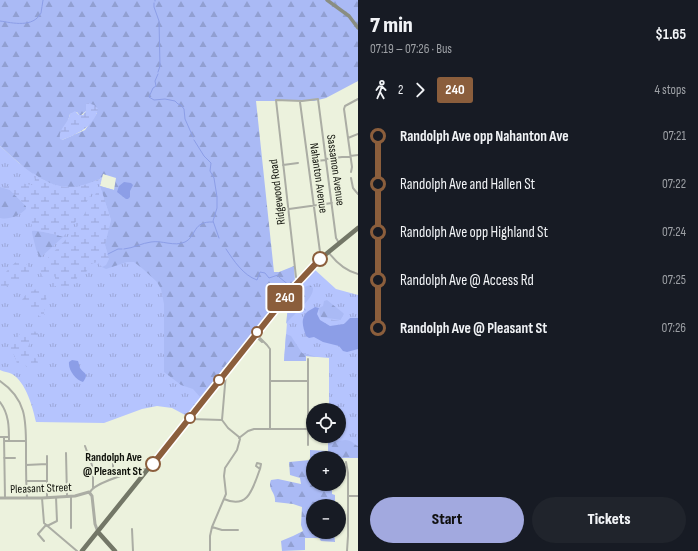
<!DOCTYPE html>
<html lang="en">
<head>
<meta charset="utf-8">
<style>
	:root { --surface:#171b24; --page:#20242c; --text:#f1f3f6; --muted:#9ea1a6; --accent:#a2a9df }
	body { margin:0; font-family:"Sofia Sans Condensed",sans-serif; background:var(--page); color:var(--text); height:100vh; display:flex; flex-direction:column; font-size:15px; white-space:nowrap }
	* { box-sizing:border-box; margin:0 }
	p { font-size:13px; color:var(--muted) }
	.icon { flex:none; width:22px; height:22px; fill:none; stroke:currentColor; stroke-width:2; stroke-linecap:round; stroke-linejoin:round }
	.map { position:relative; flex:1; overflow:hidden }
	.details { display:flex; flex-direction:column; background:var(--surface); width:340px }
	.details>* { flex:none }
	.badge { padding:0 8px; border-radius:3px; font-size:14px; line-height:26px }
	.fabs { position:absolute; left:306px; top:403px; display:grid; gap:8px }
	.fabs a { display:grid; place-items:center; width:40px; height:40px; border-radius:50%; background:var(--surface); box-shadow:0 1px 3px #0004; font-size:20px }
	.map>.badge { position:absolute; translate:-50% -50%; box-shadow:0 0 0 2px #fff }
	.legs { display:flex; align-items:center; gap:6px; height:44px; padding:0 12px; font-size:13px }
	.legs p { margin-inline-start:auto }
	.headline { display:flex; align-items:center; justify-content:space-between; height:68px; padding:0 12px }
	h1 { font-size:22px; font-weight:800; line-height:30px }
	.button { display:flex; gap:8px; margin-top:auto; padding:8px 12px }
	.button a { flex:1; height:46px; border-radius:24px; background:var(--accent); color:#111; font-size:16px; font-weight:800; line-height:46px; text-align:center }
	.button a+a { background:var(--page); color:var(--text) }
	ul { padding:0 12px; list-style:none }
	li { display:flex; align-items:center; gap:14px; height:48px; font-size:15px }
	li i { display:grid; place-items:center; width:6px; height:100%; margin:0 5px; background:currentColor }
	li i::after { content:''; width:10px; height:10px; margin:-5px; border:3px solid; border-radius:50%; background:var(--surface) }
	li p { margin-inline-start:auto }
	li:first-child i { background:linear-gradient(#0000 50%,currentColor 0) }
	li:last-child i { background:linear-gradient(currentColor 50%,#0000 0) }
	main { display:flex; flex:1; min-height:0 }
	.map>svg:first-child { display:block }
	.grass { fill:url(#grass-tufts) }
	.forest { fill:url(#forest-firs); fill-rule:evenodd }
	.wetland { fill:url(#wetland-marsh) }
	.water { fill:#8c9ee7 }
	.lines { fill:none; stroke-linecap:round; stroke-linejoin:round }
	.stream { stroke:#8c9ee7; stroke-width:1 }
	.minor { stroke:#abada4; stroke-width:2 }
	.tertiary { stroke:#abada4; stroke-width:3 }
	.secondary { stroke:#8a8e81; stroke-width:3.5 }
	.primary { stroke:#737767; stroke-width:4.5 }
	.line-1-casing { stroke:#fff; stroke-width:9 }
	.line-1 { stroke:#8b5e3c; stroke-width:6 }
	.stop-1-dot { fill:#fff; stroke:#8b5e3c; stroke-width:2 }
	.labels { text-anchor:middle; stroke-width:4; stroke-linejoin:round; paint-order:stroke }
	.street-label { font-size:12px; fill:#10120b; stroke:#ecf2dd }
	.stop-label { font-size:12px; font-weight:bold; fill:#10120b; stroke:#ecf2dd; text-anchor:end }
</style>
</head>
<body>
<main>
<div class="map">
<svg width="358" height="551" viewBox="0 0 358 551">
	<defs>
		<pattern id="grass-tufts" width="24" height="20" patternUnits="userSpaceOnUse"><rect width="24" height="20" fill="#b5c4fe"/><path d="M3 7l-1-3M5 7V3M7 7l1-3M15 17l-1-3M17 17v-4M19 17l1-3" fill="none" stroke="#9ba7d8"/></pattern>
		<pattern id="forest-firs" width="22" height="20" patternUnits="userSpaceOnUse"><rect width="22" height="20" fill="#aabaf5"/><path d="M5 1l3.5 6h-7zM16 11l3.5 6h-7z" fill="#919fd1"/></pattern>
		<pattern id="wetland-marsh" width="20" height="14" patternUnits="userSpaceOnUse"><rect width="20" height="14" fill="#b5c4fe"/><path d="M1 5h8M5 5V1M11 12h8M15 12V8" fill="none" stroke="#9ba7d8"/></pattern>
	</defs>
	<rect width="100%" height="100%" fill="#ecf2dd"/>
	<path class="grass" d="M0,146L19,163L45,181H95L102,178L100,186L114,190L222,370L187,416L172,408L157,406L142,409L104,423L36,422C33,408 26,382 12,374C8,372 4,372 0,370Z
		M314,269L336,289L358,295V458H328V436H339V410H329V358L306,356V361H284L289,297Z"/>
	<path class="forest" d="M0,0H358V81L326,98L314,101H256L274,272H279L294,266L295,281L200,397L193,389L181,385L164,372V304L161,289L157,282L143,269L134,262H127L106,269L102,267L106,264L108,255L105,245V240L111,220L100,186L114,190L116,178L103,174L102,178C94,181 86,185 78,186C46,192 22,165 0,146ZM86,111L97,113L85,130L62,140L70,114L77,112L80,116Z
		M0,187L10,190L26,206V209C19,216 9,220 0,218Z
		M34,230C40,231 60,235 63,237L40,258L36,249L32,233V231Z
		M310,285L313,288C314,299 293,314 286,324L289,297L299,286L304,287Z
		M327,300L342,312L344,314L341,320L320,317L319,308L323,306L324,301Z
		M286,334L291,336L302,353L318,357L306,356V361H284Z
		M328,436C337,446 341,437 350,441C353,442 355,445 358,446V458H313V484H330L332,485V494L335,495V506H313V532H334L335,542L321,541L319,538H305V550L282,551L281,541L293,536L303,531L301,525L302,507L293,504L275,502C276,492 267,489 271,480L278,479L301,484L300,478L290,475L289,462L310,460V450L328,451Z"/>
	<path class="wetland" d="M88,103L94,105L98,109C94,127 77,134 62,140L60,139C58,129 68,124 70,114L75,111L79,115H83L86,111V104Z
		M33,173C48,184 65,191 84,185C89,184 94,181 99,179L77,220L63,237C61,235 35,230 32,231C30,222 36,215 26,210V206L10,190L2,187L8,186L14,182L32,185L35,180Z
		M100,186L111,220L105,245L109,259L106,265L102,267L97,262L91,264L85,274L78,275L75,284L65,287L55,286V277L52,275L44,278L40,272L39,267L76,229Z
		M16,262C21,262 25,261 28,266C34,277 21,282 12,284C7,285 5,289 0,289C0,278 7,269 16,262Z
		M37,289L43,291L47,295L44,312V317L43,318L26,309L21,303C23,295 30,291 37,289Z
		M319,308V315L322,318L340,321L344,314L347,318H350L344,324L328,326L320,320L317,316Z
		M23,329H26C30,331 36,331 38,333V337L31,340L28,347L38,362L36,368L27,367L21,360L20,366L18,367L15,357L8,345L14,343Z"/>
	<path class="water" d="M124,182L131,183L133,185L130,191V197L128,199H126L117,192L119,186Z
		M315,307L319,308L317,314L320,320L330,326L344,324L350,318H358V349L347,352L343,351L339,346L323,342L314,337L309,338L306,336C303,327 300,319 307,312C309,310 313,309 315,307Z
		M72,360L78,361C79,363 79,366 80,368C85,375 89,373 83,382C76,380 68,370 69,362Z"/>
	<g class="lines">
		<path class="stream" d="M155,0V1
			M154,3V7L159,21L160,66L158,72
			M0,21C13,23 33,28 41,13C42,9 42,4 43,0
			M158,74L155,81L156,86L153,88L149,97L154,100L165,99L175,101L178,104L181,105L184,109L185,119L193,137
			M194,140L204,156L211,163L210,171L214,178L217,197V208L213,221L219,238
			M124,249C134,248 142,243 151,242C162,240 174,247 185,242C197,236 192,221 213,222
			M226,249C234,261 243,275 257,280L260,272L265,273L269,278L278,275
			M108,254L118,249H122
			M279,277L290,286
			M295,290L305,310"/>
		<path class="minor" d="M300,102L320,252L322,256
			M348,138L358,134
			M326,159L358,155
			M316,161L326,160
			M283,165L298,163
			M351,172L352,167L344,109L345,106L358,99
			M351,178L353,188L358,194
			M289,209L332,203
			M329,253C336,262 346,271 358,274
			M299,281L296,277L276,100L302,101L318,99L336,238L339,243
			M257,335L267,345L270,349V390
			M255,336L262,342
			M226,373L222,420L228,428L239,437
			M0,381C28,400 26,423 26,454C26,468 26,483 27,498
			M270,381H308
			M0,402C9,414 9,427 9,441
			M190,419L222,420
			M270,429V390
			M0,437H9
			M4,437L5,498
			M239,438L248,431L254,429H308
			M4,441H26
			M308,445V359
			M85,446L93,468V488
			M113,452V472L115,478
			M66,453L67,496
			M47,456V498
			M4,458H15
			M346,462L348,473V536L347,551
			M26,465L47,464
			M26,481H47
			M90,492C95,482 131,473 143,469L147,470
			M71,496V528
			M348,496H358
			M42,498L44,523L77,551
			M224,499C249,510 253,487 260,469L261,464L257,463L256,466L260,469
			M47,526L57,521L56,497
			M212,527L222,530H238
			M132,529L133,551
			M44,541L38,534L46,525
			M210,551V536L212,527L226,494L224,476L225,468L237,450L240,439L239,438"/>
		<path class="tertiary" d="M0,498H42L75,496L89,492L92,496L95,524L98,532"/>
		<path class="secondary" d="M327,0L349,16L358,28"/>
		<path class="primary" d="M98,532L115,551
			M82,551L300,280L320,259L358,228"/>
	</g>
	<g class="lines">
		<g class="line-1-casing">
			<path id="line-1" d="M153,464L293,288L320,259"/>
		</g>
		<use href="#line-1" class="line-1"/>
	</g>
	<g class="stop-1-dot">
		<circle cx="320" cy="259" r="7"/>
		<circle cx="257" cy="332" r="5"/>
		<circle cx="219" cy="380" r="5"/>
		<circle cx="190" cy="418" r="5"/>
		<circle cx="153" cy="464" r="7"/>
	</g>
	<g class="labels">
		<g class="street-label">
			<text transform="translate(336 170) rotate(82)" y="4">Sassamon Avenue</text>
			<text transform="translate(319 178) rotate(82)" y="4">Nahanton Avenue</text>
			<text transform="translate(277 192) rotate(-97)" y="4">Ridgewood Road</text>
			<text transform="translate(41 488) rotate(-2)" y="4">Pleasant Street</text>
		</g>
		<g class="stop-label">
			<text x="142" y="461">Randolph Ave<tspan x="142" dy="14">@ Pleasant St</tspan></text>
		</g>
	</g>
</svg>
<div class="fabs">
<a><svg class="icon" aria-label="locate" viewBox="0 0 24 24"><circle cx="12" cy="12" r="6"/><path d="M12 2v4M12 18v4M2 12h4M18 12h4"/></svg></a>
<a>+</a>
<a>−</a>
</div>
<b class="badge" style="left:285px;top:298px;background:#8b5e3c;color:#fff">240</b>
</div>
<section class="details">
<div class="headline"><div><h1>7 min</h1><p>07:19 – 07:26 · Bus</p></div><b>$1.65</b></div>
<div class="legs"><svg class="icon" aria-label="walk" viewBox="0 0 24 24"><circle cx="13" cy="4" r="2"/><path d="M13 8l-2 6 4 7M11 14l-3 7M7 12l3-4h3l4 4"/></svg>2<svg class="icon" aria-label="forward" viewBox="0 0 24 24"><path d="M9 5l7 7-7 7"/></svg><b class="badge" style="background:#8b5e3c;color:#fff">240</b><p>4 stops</p></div>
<ul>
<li><i style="color:#8b5e3c"></i><b>Randolph Ave opp Nahanton Ave</b><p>07:21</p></li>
<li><i style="color:#8b5e3c"></i><span>Randolph Ave and Hallen St</span><p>07:22</p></li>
<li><i style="color:#8b5e3c"></i><span>Randolph Ave opp Highland St</span><p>07:24</p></li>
<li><i style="color:#8b5e3c"></i><span>Randolph Ave @ Access Rd</span><p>07:25</p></li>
<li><i style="color:#8b5e3c"></i><b>Randolph Ave @ Pleasant St</b><p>07:26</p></li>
</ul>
<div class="button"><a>Start</a><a>Tickets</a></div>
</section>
</main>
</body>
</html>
